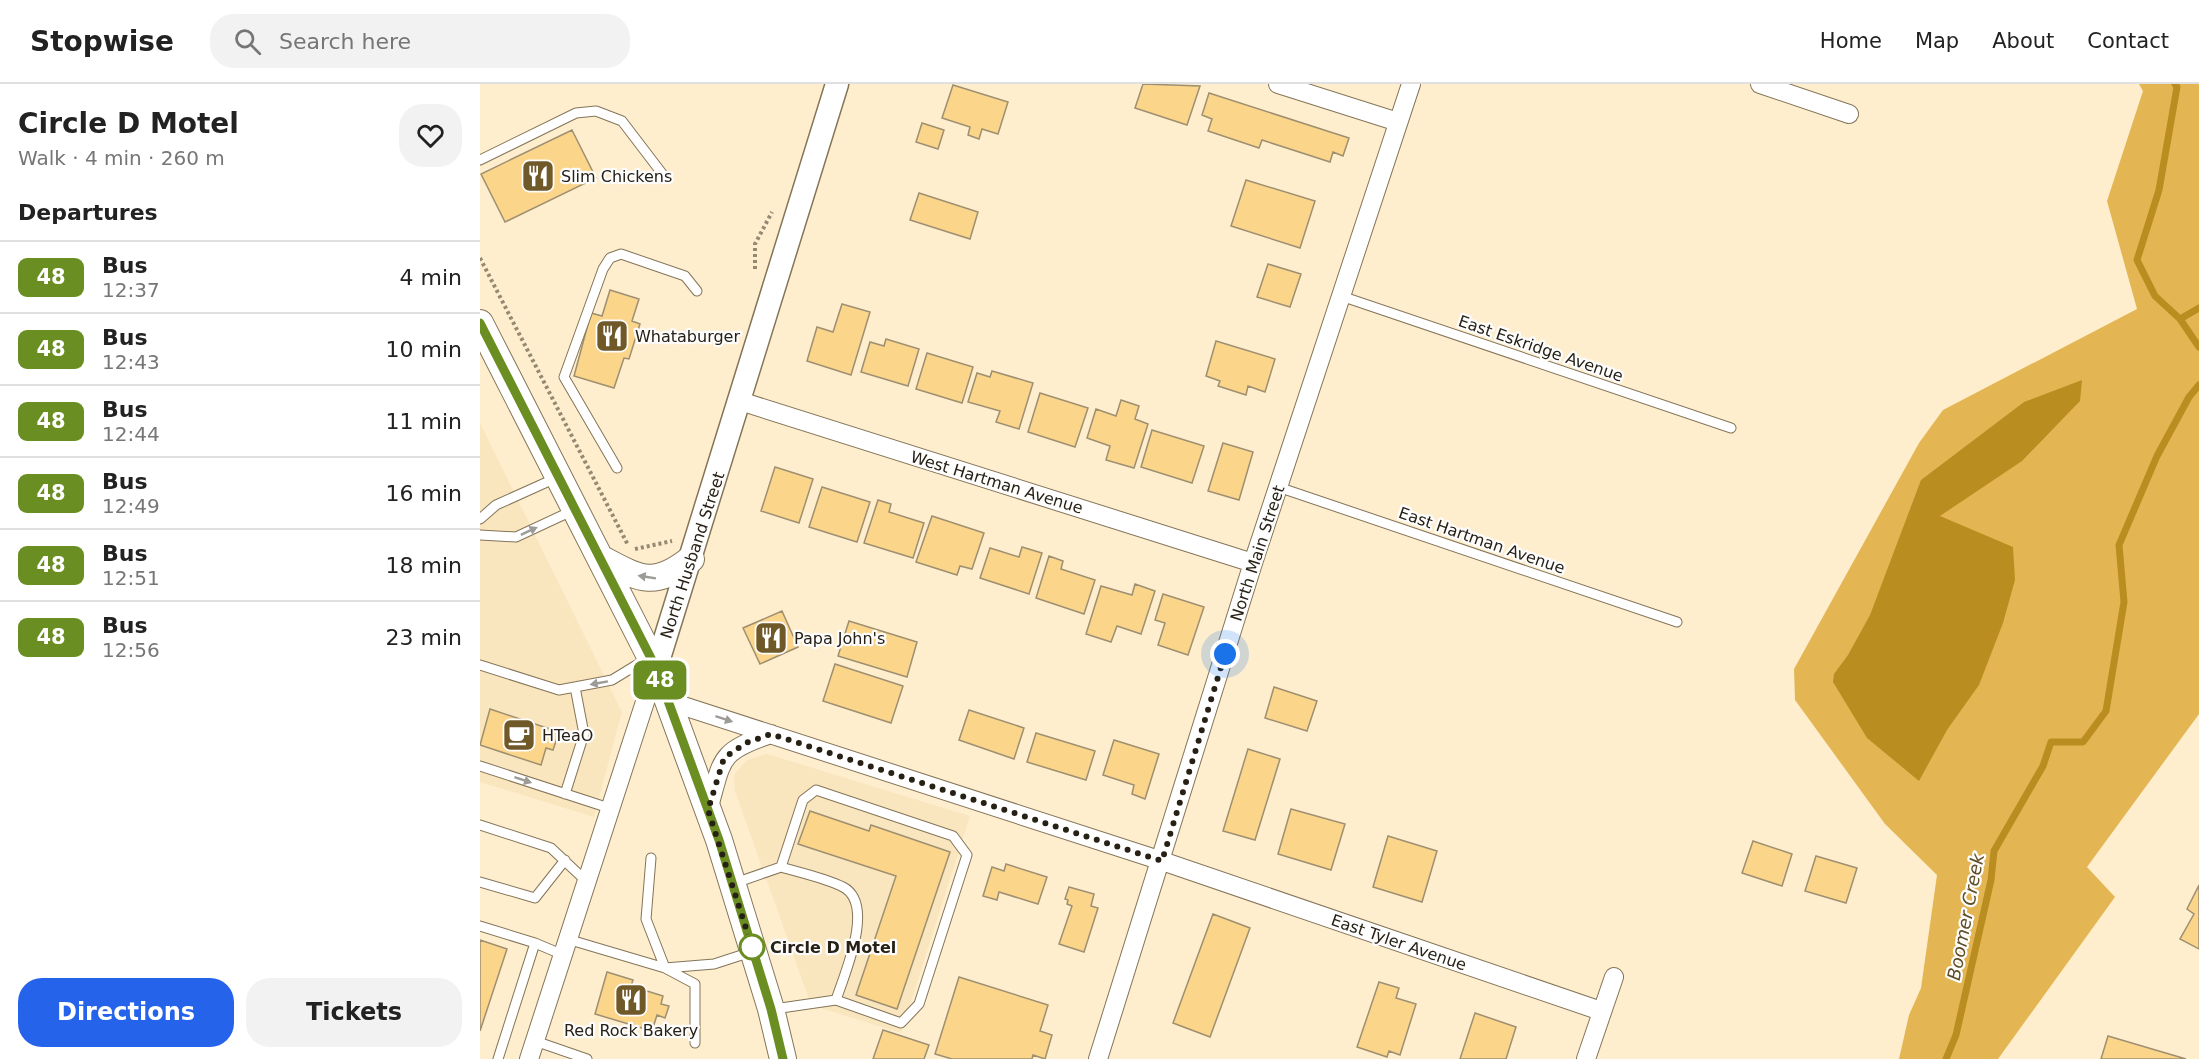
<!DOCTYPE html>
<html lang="en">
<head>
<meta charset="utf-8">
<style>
	:root { --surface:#fff; --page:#f2f2f2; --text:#222; --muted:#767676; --line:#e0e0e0; --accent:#2563eb }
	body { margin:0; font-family:"DejaVu Sans",sans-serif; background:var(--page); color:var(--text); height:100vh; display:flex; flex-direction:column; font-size:22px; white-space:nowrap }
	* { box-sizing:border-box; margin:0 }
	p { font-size:20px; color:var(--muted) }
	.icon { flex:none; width:33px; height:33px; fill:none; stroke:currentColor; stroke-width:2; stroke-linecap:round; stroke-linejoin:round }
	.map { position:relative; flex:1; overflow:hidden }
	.drawer { display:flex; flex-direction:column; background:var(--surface); width:480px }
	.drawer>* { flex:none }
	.badge { padding:0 12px; border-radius:9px; font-size:21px; line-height:39px }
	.you { position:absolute; width:30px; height:30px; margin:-15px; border:4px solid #fff; border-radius:50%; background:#1a73e8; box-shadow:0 0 0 9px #1a73e833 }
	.map>.badge { position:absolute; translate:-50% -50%; box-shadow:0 0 0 3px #fff }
	h2 { padding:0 18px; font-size:22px; line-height:54px }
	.round { display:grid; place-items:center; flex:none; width:63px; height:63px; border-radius:24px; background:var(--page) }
	.overview { display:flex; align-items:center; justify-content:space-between; height:102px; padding:0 18px }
	h1 { font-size:28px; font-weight:800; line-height:45px }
	.button { display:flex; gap:12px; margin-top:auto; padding:12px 18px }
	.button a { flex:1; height:69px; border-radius:24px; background:var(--accent); color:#fff; font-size:24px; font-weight:800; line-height:69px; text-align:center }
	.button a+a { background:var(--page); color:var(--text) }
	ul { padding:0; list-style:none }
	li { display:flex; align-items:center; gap:18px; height:72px; padding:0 18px; border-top:2px solid var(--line) }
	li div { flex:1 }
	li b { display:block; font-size:22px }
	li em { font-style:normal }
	li .badge { min-width:66px; font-weight:700; text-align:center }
	header { display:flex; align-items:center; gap:36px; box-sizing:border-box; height:84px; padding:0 30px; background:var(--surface); border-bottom:2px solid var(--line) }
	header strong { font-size:28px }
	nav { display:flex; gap:33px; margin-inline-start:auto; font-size:21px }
	.search { width:420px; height:54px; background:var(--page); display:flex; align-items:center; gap:15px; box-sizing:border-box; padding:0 21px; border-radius:24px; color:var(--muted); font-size:22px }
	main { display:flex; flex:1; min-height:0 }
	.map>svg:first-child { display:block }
	.built { fill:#f9e5be }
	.forest { fill:#e4b653 }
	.water { fill:#ba8d21 }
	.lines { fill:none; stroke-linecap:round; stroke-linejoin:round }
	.stream { stroke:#ba8d21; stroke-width:7 }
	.building { fill:#fad58a; stroke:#9e8f71; stroke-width:1.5 }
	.service-casing { stroke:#847559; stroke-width:11 }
	.minor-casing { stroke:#847559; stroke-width:20 }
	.tertiary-casing { stroke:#847559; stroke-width:25 }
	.secondary-casing { stroke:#847559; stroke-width:28 }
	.path { stroke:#948973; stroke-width:4; stroke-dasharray:3 3; stroke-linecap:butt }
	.service { stroke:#fff; stroke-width:9 }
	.minor { stroke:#fff; stroke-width:18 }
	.tertiary { stroke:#fff; stroke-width:22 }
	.secondary { stroke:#fff; stroke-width:26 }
	.oneway { fill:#9d9b96 }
	.line-casing { stroke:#fff; stroke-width:14 }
	.line { stroke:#6b8e23; stroke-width:9 }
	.walk { stroke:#262015; stroke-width:6; stroke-dasharray:0 10.8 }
	.stop-dot { fill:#fff; stroke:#6b8e23; stroke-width:3 }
	.labels { text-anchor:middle; stroke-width:4.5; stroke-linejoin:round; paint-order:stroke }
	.poi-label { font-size:16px; fill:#262015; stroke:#fdfdfd; text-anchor:start }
	.street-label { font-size:16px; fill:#262015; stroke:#fdfdfd }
	.stop-label { font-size:16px; font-weight:bold; fill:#262015; stroke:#fdfdfd; text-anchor:start }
	.water-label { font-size:18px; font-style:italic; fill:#604d24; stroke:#fdfdfd }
</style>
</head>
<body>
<header>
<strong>Stopwise</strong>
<div class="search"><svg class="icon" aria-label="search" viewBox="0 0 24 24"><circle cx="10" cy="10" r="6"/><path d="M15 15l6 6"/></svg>Search here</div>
<nav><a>Home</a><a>Map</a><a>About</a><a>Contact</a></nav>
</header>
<main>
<section class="drawer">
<div class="overview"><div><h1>Circle D Motel</h1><p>Walk · 4 min · 260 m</p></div><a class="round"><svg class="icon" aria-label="heart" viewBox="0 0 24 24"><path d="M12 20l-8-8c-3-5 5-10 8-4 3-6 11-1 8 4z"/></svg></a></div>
<h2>Departures</h2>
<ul>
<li><span class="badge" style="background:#6b8e23;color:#fff">48</span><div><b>Bus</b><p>12:37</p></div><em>4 min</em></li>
<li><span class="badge" style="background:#6b8e23;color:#fff">48</span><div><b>Bus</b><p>12:43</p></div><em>10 min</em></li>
<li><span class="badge" style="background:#6b8e23;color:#fff">48</span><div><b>Bus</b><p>12:44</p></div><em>11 min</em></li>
<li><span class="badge" style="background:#6b8e23;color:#fff">48</span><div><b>Bus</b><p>12:49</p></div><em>16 min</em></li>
<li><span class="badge" style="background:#6b8e23;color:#fff">48</span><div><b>Bus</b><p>12:51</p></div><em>18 min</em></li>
<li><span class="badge" style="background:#6b8e23;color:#fff">48</span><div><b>Bus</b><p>12:56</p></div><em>23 min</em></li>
</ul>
<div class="button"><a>Directions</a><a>Tickets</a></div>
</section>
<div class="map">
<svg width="1719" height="975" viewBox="0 0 1719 975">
	<rect width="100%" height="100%" fill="#feeece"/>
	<path class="built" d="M0,339L142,628L114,733L0,698Z
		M287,670L490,732L421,949L331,921L255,707L254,691L267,676Z"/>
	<path class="forest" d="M1659,0H1719V630L1607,783L1635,813L1518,975H1419L1429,931L1441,904L1457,791L1405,740L1315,616L1314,585L1439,359L1463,326L1657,225L1627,117L1663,7Z"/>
	<path class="water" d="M1602,296L1600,317L1542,377L1460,432L1533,463L1535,496L1523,539L1499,601L1467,646L1439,697L1387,654L1353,598L1354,590L1368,571L1390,531L1441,396L1544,318Z"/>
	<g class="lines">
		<path class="stream" d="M1695,0L1697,3L1679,106L1657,176L1675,212L1700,235L1719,263
			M1700,235L1719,224
			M1466,975L1476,951L1511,796L1514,767L1563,682L1571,658H1603L1626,627L1644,518L1639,461L1677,372L1709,313L1719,301"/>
	</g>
	<path class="building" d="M663,0L720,2L707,41L655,24Z
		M473,1L528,18L518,50L502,45L499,55L488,51L490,43L462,34Z
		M729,9L869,54L863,72L853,68L850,78L782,56L779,64L728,47L732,35L722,31Z
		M442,39L464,46L458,65L436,58Z
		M92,46L116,94L25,138L1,90Z
		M766,96L835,117L820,164L751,142Z
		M439,109L498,128L490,155L430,136Z
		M788,180L821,190L810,223L777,213Z
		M130,206L159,215L152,237L160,240L149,275L144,274L134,304L94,292L111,229L122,232Z
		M362,220L390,228L371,291L327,277L337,243L353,248Z
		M406,255L439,265L428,302L381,288L390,258L404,262Z
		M736,257L795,275L785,308L768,302L766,311L738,302L740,297L726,292Z
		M447,269L493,283L482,319L436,305Z
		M512,287L553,299L539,345L516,338L520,327L488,318L497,289L510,293Z
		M560,309L608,324L595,363L548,348Z
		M641,316L659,322L655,335L668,340L654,384L626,376L630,362L607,354L616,325L636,332Z
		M672,346L724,362L712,399L661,383Z
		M743,359L773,368L759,416L728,407Z
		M295,383L333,395L319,439L281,427Z
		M342,403L390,418L377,458L329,443Z
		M398,416L411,420L409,428L444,439L433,474L384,459Z
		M452,432L504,449L492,485L480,482L477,491L436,478Z
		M542,463L562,469L549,510L500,494L510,464L539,473Z
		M569,472L583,477L581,485L615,496L604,530L556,514Z
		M655,500L675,507L661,550L637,542L631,558L606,550L621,502L652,511Z
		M683,510L724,523L708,571L678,561L685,539L675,536Z
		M302,527L318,563L280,580L263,544Z
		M369,537L437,558L427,593L358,572Z
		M355,580L423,602L411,639L343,617Z
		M794,603L837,617L827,647L785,634Z
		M10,625L79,648L73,666L66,664L61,681L0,661Z
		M489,626L544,644L534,675L479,656Z
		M556,649L615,667L606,696L547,678Z
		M634,656L679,670L665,715L652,710L654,701L623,691Z
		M768,665L800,675L775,756L743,747Z
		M811,725L865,740L851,786L798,770Z
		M330,727L389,747L391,741L470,768L417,925L376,911L416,792L318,760Z
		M908,752L957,767L942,818L893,803Z
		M1273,757L1312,770L1302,802L1262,789Z
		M1336,772L1377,784L1366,819L1325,807Z
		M526,780L567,793L558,820L519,808L517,816L503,812L512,783L524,787Z
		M1719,801V865L1700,855L1714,830L1707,825Z
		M589,803L614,810L611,822L618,824L604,868L579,860L592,822L587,820L588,816L585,815Z
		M733,830L770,844L730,953L693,939Z
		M0,856L27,865L0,947Z
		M127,888L153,896L151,902L183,912L181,920L189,922L185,934L177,931L172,947L115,930Z
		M479,893L568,921L560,947L572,951L565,975L553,971L552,975H472L455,970Z
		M899,898L919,904L916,914L936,920L920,971L909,967L907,973L877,963Z
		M995,929L1036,943L1026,975H980Z
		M403,946L449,961L444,975H393Z
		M1628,952L1706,975H1621Z"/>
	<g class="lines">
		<g class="service-casing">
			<path id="service" d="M0,76L96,29L116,27L142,37L184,92
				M861,212L1251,344
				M137,384L84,293L123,185L130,174L141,170L205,192L217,207
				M798,403L1197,538
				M0,435L16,421L76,394
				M0,451L36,453L94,426
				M0,581L79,606L132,596L168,574
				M0,682L129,724
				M85,710L104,650L95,603
				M0,741L71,764L105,796
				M171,774L166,835L185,884L215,900V959
				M301,783C321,789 345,794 363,803C396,820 364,891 356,916
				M0,798L55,814L85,776
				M255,799L301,783L323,716L336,706L473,752L487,771L439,920L421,939L356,916L294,925
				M0,842L55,859L18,975
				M87,855L185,884L234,880L271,868
				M55,859L81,870
				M55,957L107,975"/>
		</g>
		<g class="minor-casing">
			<path id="minor" d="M798,0L918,38
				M1280,0L1369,30
				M260,317L773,479
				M188,617L682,777L1121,927
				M228,726C243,675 237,668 291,650
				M49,975L176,584
				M618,975L773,479L931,0
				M1106,975L1134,893"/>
		</g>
		<g class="tertiary-casing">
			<path id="tertiary" d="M176,584L357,0"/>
		</g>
		<g class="secondary-casing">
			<path id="secondary" d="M0,239L176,584L239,756L291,925L303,975
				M120,474C160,495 173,505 211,475"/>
		</g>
		<path class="path" d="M0,174L148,461
			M275,185V160L292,128
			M155,465L192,457"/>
		<use href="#service" class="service"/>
		<use href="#minor" class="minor"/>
		<use href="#tertiary" class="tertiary"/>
		<use href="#secondary" class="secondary"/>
	</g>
	<defs><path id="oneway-solid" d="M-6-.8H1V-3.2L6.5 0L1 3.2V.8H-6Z" transform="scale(1.5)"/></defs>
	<g class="oneway">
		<use href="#oneway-solid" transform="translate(49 447) rotate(-25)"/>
		<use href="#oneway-solid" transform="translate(167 493) rotate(-171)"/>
		<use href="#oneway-solid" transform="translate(119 599) rotate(170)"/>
		<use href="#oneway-solid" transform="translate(244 635) rotate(18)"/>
		<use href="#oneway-solid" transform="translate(43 696) rotate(18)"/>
	</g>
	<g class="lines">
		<g class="line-casing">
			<path id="line" d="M0,239L176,584L239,756L291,925L303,975"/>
		</g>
		<use href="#line" class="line"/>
		<path class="walk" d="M272,863L228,726L244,674L266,659L291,650L682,777L745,570"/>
	</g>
	<defs>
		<g id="restaurant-square" transform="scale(1.725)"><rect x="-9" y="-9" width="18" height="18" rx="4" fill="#705929" stroke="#fdfdfd"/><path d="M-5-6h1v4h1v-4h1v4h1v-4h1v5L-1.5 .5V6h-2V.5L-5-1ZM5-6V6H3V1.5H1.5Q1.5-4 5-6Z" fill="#fff"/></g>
		<g id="cafe-square" transform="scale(1.725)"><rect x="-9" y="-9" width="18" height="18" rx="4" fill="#705929" stroke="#fdfdfd"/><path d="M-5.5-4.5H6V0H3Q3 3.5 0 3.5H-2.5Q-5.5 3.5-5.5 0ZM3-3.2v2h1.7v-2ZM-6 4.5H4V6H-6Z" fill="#fff"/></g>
	</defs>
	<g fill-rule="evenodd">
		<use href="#restaurant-square" x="58" y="92"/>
		<use href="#restaurant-square" x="132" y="252"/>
		<use href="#restaurant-square" x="291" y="554"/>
		<use href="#cafe-square" x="39" y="651"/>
		<use href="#restaurant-square" x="151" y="916"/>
	</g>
	<circle class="stop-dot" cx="272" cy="863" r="12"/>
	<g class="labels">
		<g class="poi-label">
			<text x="81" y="98">Slim Chickens</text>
			<text x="155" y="258">Whataburger</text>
			<text x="314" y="560">Papa John's</text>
			<text x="62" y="657">HTeaO</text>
			<text x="151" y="952" text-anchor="middle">Red Rock Bakery</text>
		</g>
		<g class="street-label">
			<text transform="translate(1061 264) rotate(19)" y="6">East Eskridge Avenue</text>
			<text transform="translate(517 398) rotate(17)" y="6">West Hartman Avenue</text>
			<text transform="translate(1002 456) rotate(19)" y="6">East Hartman Avenue</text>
			<text transform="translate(777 469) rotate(-72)" y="6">North Main Street</text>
			<text transform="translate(212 471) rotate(-72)" y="6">North Husband Street</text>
			<text transform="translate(919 858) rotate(19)" y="6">East Tyler Avenue</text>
		</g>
		<g class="stop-label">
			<text x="290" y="869">Circle D Motel</text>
		</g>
		<g class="water-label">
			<text transform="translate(1486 833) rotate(-79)" y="6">Boomer Creek</text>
		</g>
	</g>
</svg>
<div class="you" style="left:745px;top:570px"></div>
<b class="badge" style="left:180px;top:596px;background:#6b8e23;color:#fff">48</b>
</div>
</main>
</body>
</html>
